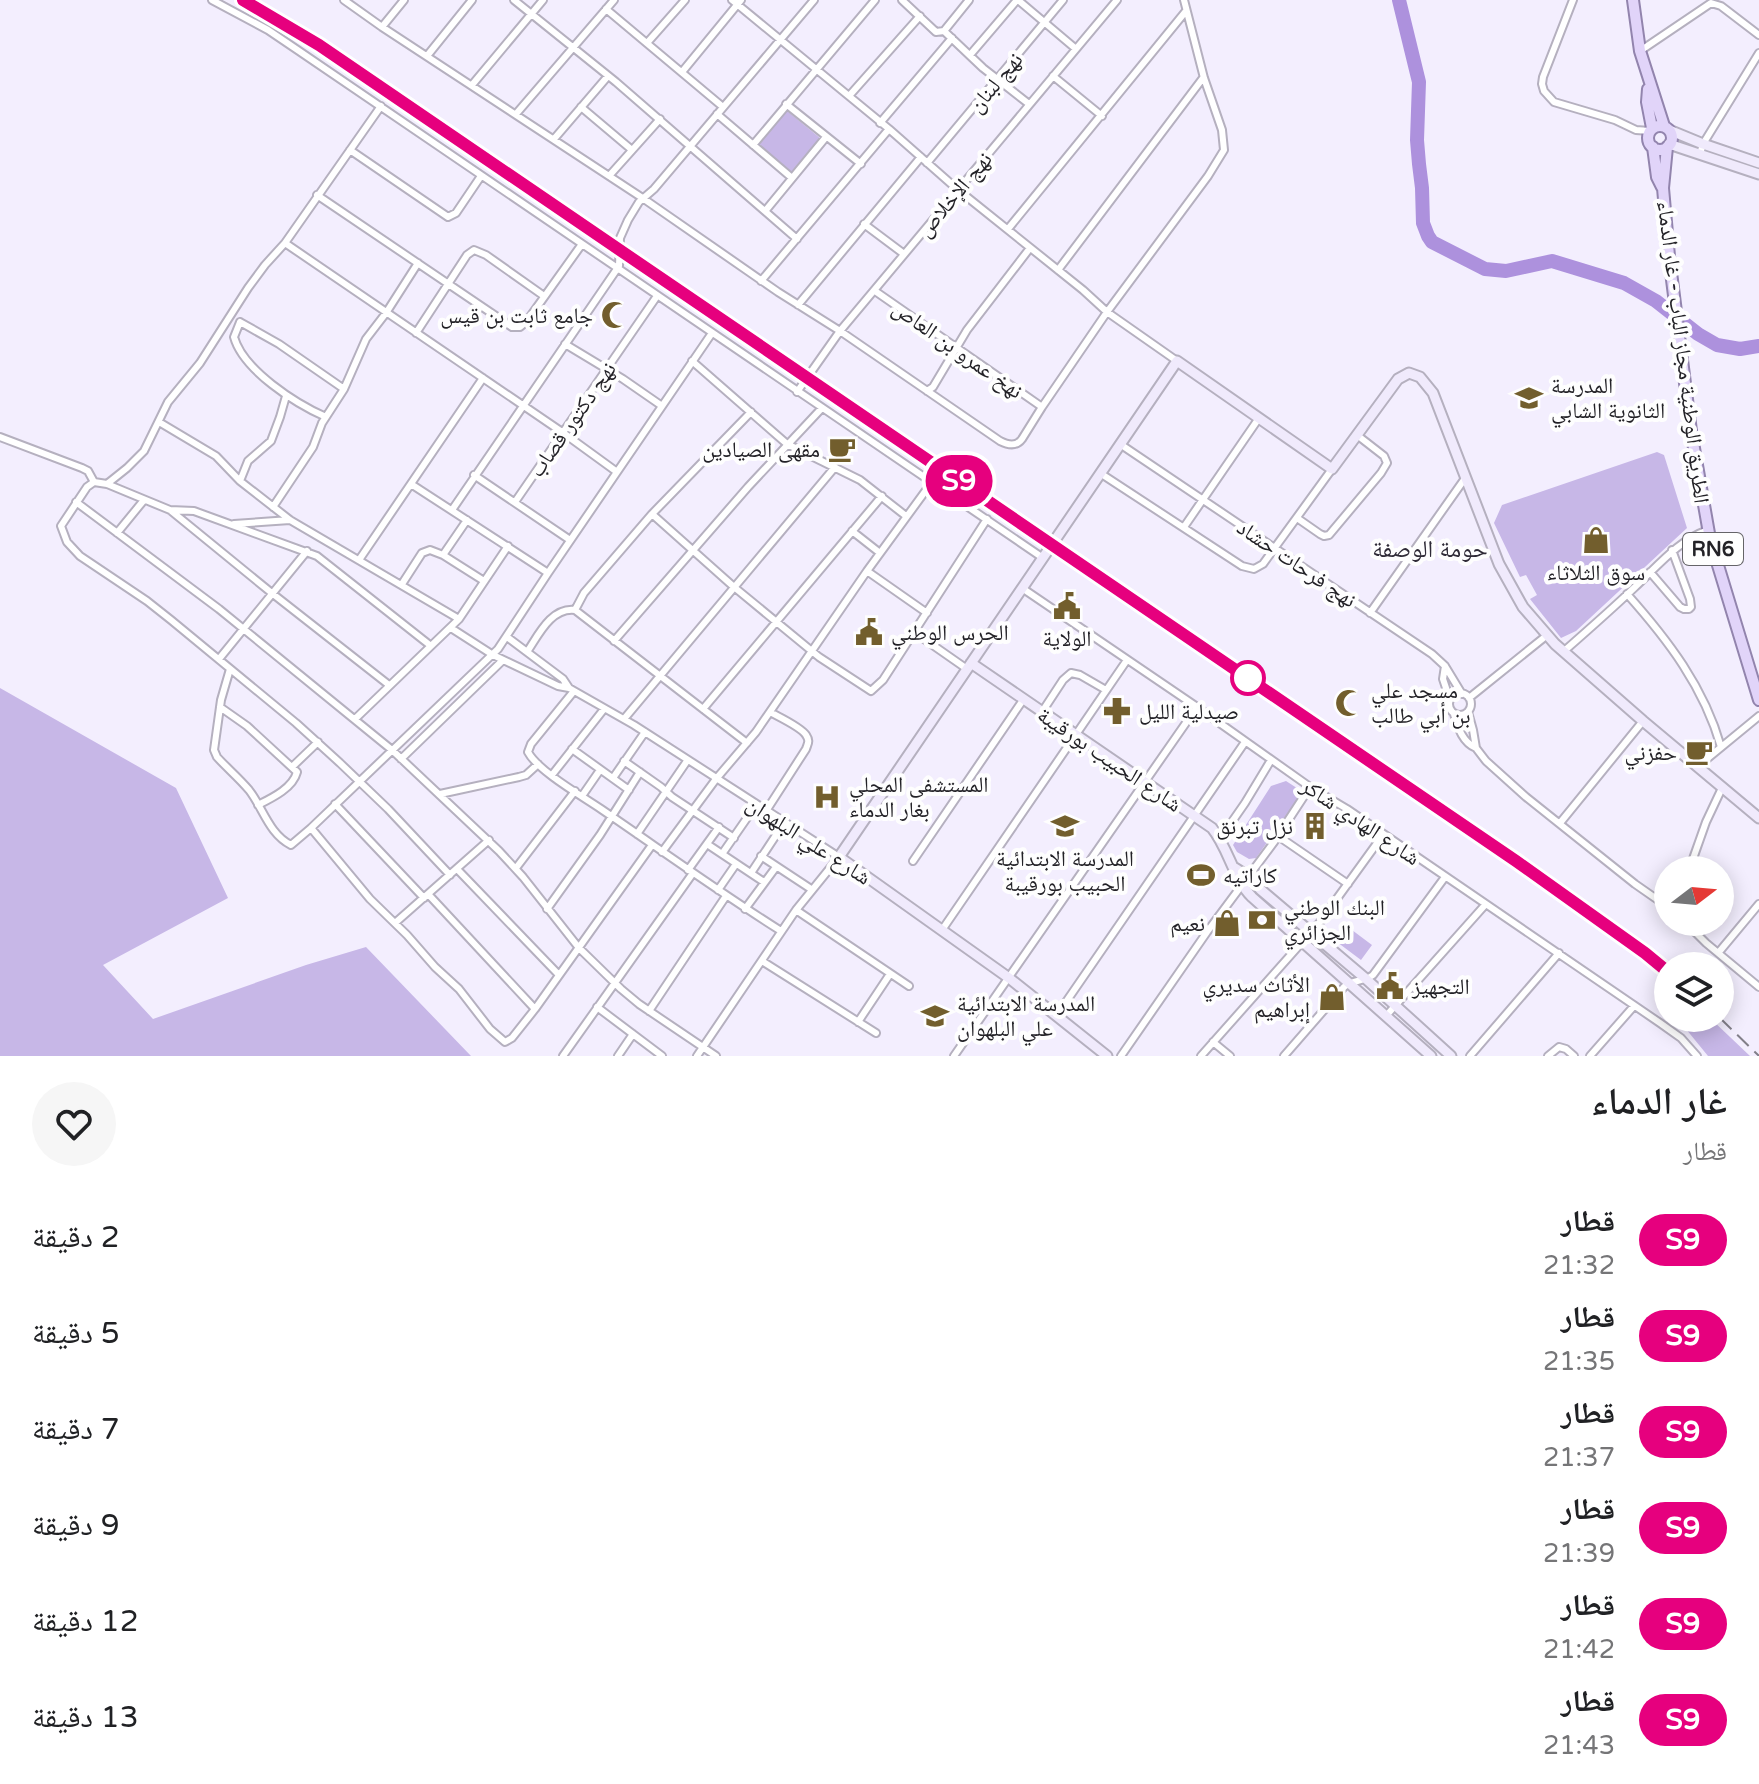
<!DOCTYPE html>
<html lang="ar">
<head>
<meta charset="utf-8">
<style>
	:root { --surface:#fff; --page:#f6f6f6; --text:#202124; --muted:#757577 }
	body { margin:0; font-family:"Varela Round","Noto Naskh Arabic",sans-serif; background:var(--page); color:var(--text); direction:rtl; height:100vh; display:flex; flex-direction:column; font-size:30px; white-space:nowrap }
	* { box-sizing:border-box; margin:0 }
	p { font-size:26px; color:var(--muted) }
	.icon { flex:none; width:44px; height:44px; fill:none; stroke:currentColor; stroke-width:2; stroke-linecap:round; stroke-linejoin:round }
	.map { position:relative; height:1056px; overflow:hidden; direction:ltr }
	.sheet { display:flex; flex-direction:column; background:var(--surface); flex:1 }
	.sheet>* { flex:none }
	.badge { padding:0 16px; border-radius:26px; font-size:28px; line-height:52px }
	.needle { width:52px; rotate:74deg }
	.buttons { position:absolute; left:1654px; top:856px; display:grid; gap:16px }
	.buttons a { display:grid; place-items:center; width:80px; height:80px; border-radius:50%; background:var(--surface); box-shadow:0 4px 20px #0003; font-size:40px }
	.map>.badge { position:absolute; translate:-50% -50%; box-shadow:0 0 0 4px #fff }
	.round { display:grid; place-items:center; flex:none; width:84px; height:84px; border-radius:42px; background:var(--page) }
	.summary { display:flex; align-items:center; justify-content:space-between; height:136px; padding:0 32px }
	h1 { font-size:38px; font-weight:600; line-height:60px }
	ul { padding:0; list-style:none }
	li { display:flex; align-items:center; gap:24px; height:96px; padding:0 32px }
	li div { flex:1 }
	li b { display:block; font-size:30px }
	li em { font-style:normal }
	li .badge { min-width:88px; font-weight:700; text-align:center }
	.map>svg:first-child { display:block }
	.green { fill:#c7b7e7 }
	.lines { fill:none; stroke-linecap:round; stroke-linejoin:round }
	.river { stroke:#ad91dd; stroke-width:14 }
	.street-casing { stroke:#b5b0bf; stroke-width:10 }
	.secondary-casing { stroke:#b5b0bf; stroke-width:13 }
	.primary-casing { stroke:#9284ad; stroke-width:14 }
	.street { stroke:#fff; stroke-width:6 }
	.secondary { stroke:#f0eafc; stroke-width:9 }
	.primary { stroke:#e1d4f9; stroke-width:10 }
	.rail { stroke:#827f89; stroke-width:2; stroke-dasharray:16 8; stroke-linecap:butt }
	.line-casing { stroke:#fff; stroke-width:18 }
	.line { stroke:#e6007e; stroke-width:12 }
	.stop-dot { fill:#fff; stroke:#e6007e; stroke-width:4 }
	.labels { text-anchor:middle; stroke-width:8; stroke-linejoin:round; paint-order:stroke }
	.shield { fill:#fefefe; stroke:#656468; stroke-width:2 }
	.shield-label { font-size:20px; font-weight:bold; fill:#232227 }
	.street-label { font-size:22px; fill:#232227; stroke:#fefefe }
	.poi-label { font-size:22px; fill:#232227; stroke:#fefefe; text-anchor:start }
	.neighbourhood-label { font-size:24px; fill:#2f2b37; stroke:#fefefe }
</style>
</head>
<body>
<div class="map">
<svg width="1759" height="1056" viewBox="0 0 1759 1056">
	<rect width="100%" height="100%" fill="#f3eefe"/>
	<path class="green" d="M786,110L820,138L791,173L758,144Z
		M1657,452L1664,455L1687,528L1576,631L1561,638L1530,599L1537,595L1526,575L1520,577L1494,523L1502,505Z
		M0,688L176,788L228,898L103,965L153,1019L306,965L366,947L471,1056H0Z
		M1286,781L1303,792L1256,858L1249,859L1237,852L1233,845L1271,786Z
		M1348,927L1372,945L1361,960L1337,942Z
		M1677,1018H1710L1750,1056H1708Z"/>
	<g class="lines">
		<path class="river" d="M1399,0L1419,82L1417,140L1419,164L1422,188L1423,223L1428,236L1432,242L1485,269L1506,271L1552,261L1624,283L1656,301L1698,334L1717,345L1740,349L1759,346"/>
		<g class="street-casing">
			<path id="street" d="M212,0L268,30L299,51L1043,558
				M344,0L382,27L644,199L778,292L840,331L1000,441C1008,445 1016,447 1022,439L1042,407L1107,312L1208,176L1224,150L1222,130L1204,78L1184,0
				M514,0L616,82L797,239
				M732,0L889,129L957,189L1083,290L1107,312L1177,361
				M902,0L936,32L944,31L983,68L1029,104
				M1018,0L1076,49
				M1573,0L1543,77L1542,84L1544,91L1554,102L1615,120L1636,130L1650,131
				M606,9L723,107
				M382,27L404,0
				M944,31L969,0
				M647,43L685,0
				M1640,51L1711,3L1721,6L1759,35
				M970,55L1017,0
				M427,56L472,0
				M682,72L741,0
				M1053,76L1102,116
				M472,85L543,0
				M849,96L920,16
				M786,104L861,164
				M581,107L632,150
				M516,114L614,0
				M717,114L792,178
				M880,123L952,38
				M554,139L608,76
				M753,145L875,0
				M350,150L448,217L456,213L481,176
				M1700,154L1703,144L1759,53
				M927,163L1063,0
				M609,176L660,119
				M317,195L512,327H520L527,321L582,244
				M766,210L826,137
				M864,224L904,254
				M1008,229L1186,11
				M285,243L562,432L617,472
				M1058,270L1203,78
				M761,281L889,129
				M875,291L1042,407
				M798,305L921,157
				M240,322L234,337C243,370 296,404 326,417
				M240,322L279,344L344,389
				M416,333L467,255L474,250L486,255L544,296
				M565,344L623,379L662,406
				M692,361L787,444L860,480L906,516
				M927,391L933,387L967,330L1030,248
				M797,392L840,331L1117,0
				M159,422L216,456L240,481L290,520L459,619
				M0,437L82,468L88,471L94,482
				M1120,444L1432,654L1445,666L1462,694
				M1100,473L1242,566L1254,569L1263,564L1332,469
				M474,475L570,540
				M240,481L248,461L271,441L280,417L286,396
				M107,484L127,468L144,451L168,402L200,363L248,288L265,265L285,243L381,106
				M411,484L548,573
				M76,502L219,609L392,750L499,851L523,877L579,948L621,989L639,1004L716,1056
				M515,502L657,296
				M273,507L313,447L322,423L344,389L366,339L386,313L418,263
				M170,510L194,511L317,556L431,646
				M452,510L619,266L620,238L628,220L639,202L654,189L814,0
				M652,514L734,587L819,657L871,691L883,680L987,519
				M1297,518L1320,534L1324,536L1329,535L1381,473L1387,463L1384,456L1357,435
				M234,524L290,520
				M1184,527L1259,418
				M852,531L880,553
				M117,533L144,500
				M443,555L467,520
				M359,560L483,378
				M867,571L927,613
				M1650,572L1680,607L1684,609H1689L1691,607L1690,599L1672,550
				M402,584L422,553L430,550L443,555L484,581
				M1022,588L1197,707L1310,787L1347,809L1660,1023L1681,1038L1697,1056
				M1627,594C1668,640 1704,687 1721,747
				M575,610L584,593L652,514L751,412
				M1370,613L1466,477
				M451,628L493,655L558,686L569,688L634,725L839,857L796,910L697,1056
				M914,632L967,669
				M507,637L563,679L569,688
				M614,641L748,487L821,409
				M527,652C538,636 551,607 575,610L747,743
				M1563,652C1587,631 1611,610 1634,588C1658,566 1677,541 1708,530
				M219,659L307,551
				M1445,666L1443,679L1450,700
				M230,669L221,700L214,750L217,757C227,768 239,778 249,790C263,808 269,834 291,845L311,828L498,649L548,573L712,333
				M389,685L273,594L170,510L107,484L94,482L87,487L61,526L67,542L80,556L147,601L171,620L296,723L340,763L388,809L450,875
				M574,691L531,744L528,752C538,771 582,796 601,809C661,850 719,892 781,931
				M1449 704a11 11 0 1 1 22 0a11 11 0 1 1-22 0Z
				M1469,698L1546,636
				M220,707L247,726L297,772C293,788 272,798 258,805
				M703,709L882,496
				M1042,712L1063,680L1071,673L1080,675L1106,690
				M1468,712L1473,730L1476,748L1486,761L1526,797L1635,884L1668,907
				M1454,714C1458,727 1462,742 1476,748
				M355,719L459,619L508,546
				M624,719L835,467
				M572,749L629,790
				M401,759L503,660
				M624,761L661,787L672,797L734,838
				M293,766L318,742
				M1697,767L1759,716
				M552,775L604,709
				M613,778L645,732
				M440,794L519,777L526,775L538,764
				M582,796L600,770
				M335,804L424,898
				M766,811L806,749C808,743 810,741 806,735C801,727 779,717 770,712
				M1560,823L1643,721
				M311,828L370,899L407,935L435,967L459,989L490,1029L505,1042L512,1038L535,1009L652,845
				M637,834L687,761
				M1278,836L1348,884
				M1220,839L1245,803L1271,760
				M707,844L764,882
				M662,852L716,779L756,732L867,571L932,482
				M722,854L756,805
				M761,856L811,889
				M913,861L1023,700
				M516,868L575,791
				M457,869L559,975
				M688,870L719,827
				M1689,870L1706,822L1722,788
				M751,873L784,823
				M718,890L736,864
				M428,894L535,1009
				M547,909L600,835L640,772
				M745,909L776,867
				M796,910L909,986
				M1685,922L1706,943L1759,987
				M395,923L489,840
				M942,930L1127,660
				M1719,952L1759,904
				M762,961L876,1033
				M597,1007L662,1056
				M649,1011L726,896
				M1057,1015L1245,742
				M1386,1016L1485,905
				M858,1022L890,974
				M1213,1042L1230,1056
				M563,1056L693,873
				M618,1056L633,1034
				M954,1056L1197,707
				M1121,1056L1207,932L1274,842L1310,787
				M1201,1056L1320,922L1383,835
				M1284,1056L1344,987C1353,979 1364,982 1373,975L1445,877
				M1470,1056L1559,953
				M1548,1056L1559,1047L1566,1049L1574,1056
				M1590,1056L1634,1006"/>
		</g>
		<g class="secondary-casing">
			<path id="secondary" d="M1669,130L1703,144L1759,163
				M1669,144L1759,174
				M971,663L1212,828C1229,849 1233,878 1252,897L1431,1056
				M1235,868L1246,875L1261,890L1366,979L1451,1056
				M1107,1056L1009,978L839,857L1177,361L1332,469L1398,379L1409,373L1420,377L1433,393L1499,564L1523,607L1555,644L1643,721L1759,818"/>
		</g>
		<g class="primary-casing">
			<path id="primary" d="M1633,0L1640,51L1664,126
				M1648,89L1647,102L1652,128
				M1648 138a12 12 0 1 1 24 0a12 12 0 1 1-24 0Z
				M1653,147L1657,177L1662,187
				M1667,147L1663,188L1669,256L1691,431L1710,539L1759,700"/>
		</g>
		<use href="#street" class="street"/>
		<use href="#secondary" class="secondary"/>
		<use href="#primary" class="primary"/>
		<path class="rail" d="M243,0L319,45L1516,861L1645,953L1668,972
			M1720,1018L1759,1056"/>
	</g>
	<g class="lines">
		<g class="line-casing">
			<path id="line" d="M243,0L319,45L1516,861L1645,953L1668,972"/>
		</g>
		<use href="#line" class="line"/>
	</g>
	<defs>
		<g id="mosque-bare" transform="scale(2.16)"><path d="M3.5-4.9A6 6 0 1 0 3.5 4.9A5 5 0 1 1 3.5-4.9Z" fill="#725e2d" stroke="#fefefe" stroke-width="2.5" paint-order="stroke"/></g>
		<g id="school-bare" transform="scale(2.16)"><path d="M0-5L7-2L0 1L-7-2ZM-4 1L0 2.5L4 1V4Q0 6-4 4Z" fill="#725e2d" stroke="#fefefe" stroke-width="2.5" paint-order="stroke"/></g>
		<g id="cafe-bare" transform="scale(2.16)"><path d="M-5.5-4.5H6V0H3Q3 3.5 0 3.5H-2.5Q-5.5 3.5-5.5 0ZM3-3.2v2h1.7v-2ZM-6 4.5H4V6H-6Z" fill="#725e2d" stroke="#fefefe" stroke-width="2.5" paint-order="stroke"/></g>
		<g id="shop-bare" transform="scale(2.16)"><path d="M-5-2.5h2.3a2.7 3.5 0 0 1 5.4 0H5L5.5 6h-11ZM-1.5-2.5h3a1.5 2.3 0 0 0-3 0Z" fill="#725e2d" stroke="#fefefe" stroke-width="2.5" paint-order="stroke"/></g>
		<g id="civic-bare" transform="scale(2.16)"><path d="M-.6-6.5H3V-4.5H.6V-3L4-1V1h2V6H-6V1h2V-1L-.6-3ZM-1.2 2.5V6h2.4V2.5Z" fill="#725e2d" stroke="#fefefe" stroke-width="2.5" paint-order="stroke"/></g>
		<g id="pharmacy-bare" transform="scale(2.16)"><path d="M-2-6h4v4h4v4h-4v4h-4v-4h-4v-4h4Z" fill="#725e2d" stroke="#fefefe" stroke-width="2.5" paint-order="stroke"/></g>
		<g id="hospital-bare" transform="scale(2.16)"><path d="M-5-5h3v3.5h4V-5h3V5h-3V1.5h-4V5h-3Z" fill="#725e2d" stroke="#fefefe" stroke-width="2.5" paint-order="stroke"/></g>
		<g id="building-bare" transform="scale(2.16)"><path d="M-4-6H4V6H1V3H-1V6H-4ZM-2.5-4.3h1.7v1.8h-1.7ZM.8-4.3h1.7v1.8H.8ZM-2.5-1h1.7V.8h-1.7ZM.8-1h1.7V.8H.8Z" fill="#725e2d" stroke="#fefefe" stroke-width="2.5" paint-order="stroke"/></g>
		<g id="stadium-bare" transform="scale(2.16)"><path d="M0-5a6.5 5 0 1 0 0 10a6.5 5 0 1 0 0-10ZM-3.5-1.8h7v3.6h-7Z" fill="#725e2d" stroke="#fefefe" stroke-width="2.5" paint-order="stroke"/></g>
		<g id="bank-bare" transform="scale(2.16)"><path d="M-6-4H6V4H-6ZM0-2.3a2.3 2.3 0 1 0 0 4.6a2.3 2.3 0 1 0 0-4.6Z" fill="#725e2d" stroke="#fefefe" stroke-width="2.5" paint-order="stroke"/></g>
	</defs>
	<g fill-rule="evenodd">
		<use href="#mosque-bare" x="615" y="315"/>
		<use href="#school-bare" x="1529" y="398"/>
		<use href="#cafe-bare" x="842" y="449"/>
		<use href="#shop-bare" x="1596" y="540"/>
		<use href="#civic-bare" x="1067" y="606"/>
		<use href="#civic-bare" x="869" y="632"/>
		<use href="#mosque-bare" x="1349" y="703"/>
		<use href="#pharmacy-bare" x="1117" y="711"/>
		<use href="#cafe-bare" x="1699" y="752"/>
		<use href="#hospital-bare" x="827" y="797"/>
		<use href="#school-bare" x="1065" y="826"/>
		<use href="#building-bare" x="1315" y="826"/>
		<use href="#stadium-bare" x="1201" y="875"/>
		<use href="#bank-bare" x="1262" y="920"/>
		<use href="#shop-bare" x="1227" y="923"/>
		<use href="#civic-bare" x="1390" y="986"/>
		<use href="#shop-bare" x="1332" y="997"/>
		<use href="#school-bare" x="935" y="1016"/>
	</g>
	<circle class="stop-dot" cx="1248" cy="678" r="16"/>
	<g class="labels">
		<rect class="shield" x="1683" y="533" width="60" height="32" rx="6"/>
		<g class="shield-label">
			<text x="1713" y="556">RN6</text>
		</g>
		<g class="street-label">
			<text transform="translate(995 82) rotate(-50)" y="8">نهج لبنان</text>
			<text transform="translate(954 194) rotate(-50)" y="8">نهج الإخلاص</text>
			<text transform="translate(958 349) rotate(35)" y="8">نهخ عمرو بن العاص</text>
			<text transform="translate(1684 352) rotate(83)" y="8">الطريق الوطنية مجاز الباب - غار الدماء</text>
			<text transform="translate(572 419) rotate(-55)" y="8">نهج دكتور قصاب</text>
			<text transform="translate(1297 563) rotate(34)" y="8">نهج فرحات حشاد</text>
			<text transform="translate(1110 759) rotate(34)" y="8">شارع الحبيب بورقيبة</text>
			<text transform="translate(1361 821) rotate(34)" y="8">شارع الهادي شاكر</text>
			<text transform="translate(809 840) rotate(33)" y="8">شارع علي البلهوان</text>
		</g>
		<g class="poi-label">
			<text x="593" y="323" text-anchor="end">جامع ثابت بن قیس</text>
			<text x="1551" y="393">المدرسة<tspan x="1551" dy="25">الثانوية الشابي</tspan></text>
			<text x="820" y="457" text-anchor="end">مقهى الصيادين</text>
			<text x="1596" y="580" text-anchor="middle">سوق الثلاثاء</text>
			<text x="891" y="640">الحرس الوطني</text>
			<text x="1067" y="646" text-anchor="middle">الولاية</text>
			<text x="1371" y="698">مسجد علي<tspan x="1371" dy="25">بن أبي طالب</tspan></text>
			<text x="1139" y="719">صيدلية الليل</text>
			<text x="1677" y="760" text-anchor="end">حفزني</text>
			<text x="849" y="792">المستشفى المحلي<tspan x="849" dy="25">بغار الدماء</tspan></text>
			<text x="1293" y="834" text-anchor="end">نزل تبرنق</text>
			<text x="1065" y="866" text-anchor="middle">المدرسة الابتدائية<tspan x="1065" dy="25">الحبيب بورقيبة</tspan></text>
			<text x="1223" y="883">كاراتيه</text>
			<text x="1284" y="915">البنك الوطني<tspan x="1284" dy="25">الجزائري</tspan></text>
			<text x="1205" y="931" text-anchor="end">نعيم</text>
			<text x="1310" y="992" text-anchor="end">الأثاث سديري<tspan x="1310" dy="25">إبراهيم</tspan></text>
			<text x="1412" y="994">التجهيز</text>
			<text x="957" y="1011">المدرسة الابتدائية<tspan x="957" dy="25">علي البلهوان</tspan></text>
		</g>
		<g class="neighbourhood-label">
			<text x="1430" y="557">حومة الوصفة</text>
		</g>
	</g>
</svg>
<div class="buttons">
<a><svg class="needle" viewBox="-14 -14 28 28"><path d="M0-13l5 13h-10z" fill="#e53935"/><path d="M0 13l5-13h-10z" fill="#757577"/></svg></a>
<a><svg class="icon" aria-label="layers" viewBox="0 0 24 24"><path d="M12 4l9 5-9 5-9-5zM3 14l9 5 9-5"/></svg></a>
</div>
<b class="badge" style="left:959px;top:481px;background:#e6007e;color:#fff">S9</b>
</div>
<section class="sheet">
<div class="summary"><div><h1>غار الدماء</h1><p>قطار</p></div><a class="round"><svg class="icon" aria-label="heart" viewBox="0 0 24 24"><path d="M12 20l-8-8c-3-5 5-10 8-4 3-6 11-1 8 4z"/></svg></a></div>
<ul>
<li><span class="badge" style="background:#e6007e;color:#fff">S9</span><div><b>قطار</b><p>21:32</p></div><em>2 دقيقة</em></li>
<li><span class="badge" style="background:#e6007e;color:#fff">S9</span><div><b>قطار</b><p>21:35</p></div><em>5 دقيقة</em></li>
<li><span class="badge" style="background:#e6007e;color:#fff">S9</span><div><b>قطار</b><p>21:37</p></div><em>7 دقيقة</em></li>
<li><span class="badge" style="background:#e6007e;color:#fff">S9</span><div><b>قطار</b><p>21:39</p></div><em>9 دقيقة</em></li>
<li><span class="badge" style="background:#e6007e;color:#fff">S9</span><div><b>قطار</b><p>21:42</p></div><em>12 دقيقة</em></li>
<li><span class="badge" style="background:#e6007e;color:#fff">S9</span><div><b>قطار</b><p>21:43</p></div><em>13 دقيقة</em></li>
</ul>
</section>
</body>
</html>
